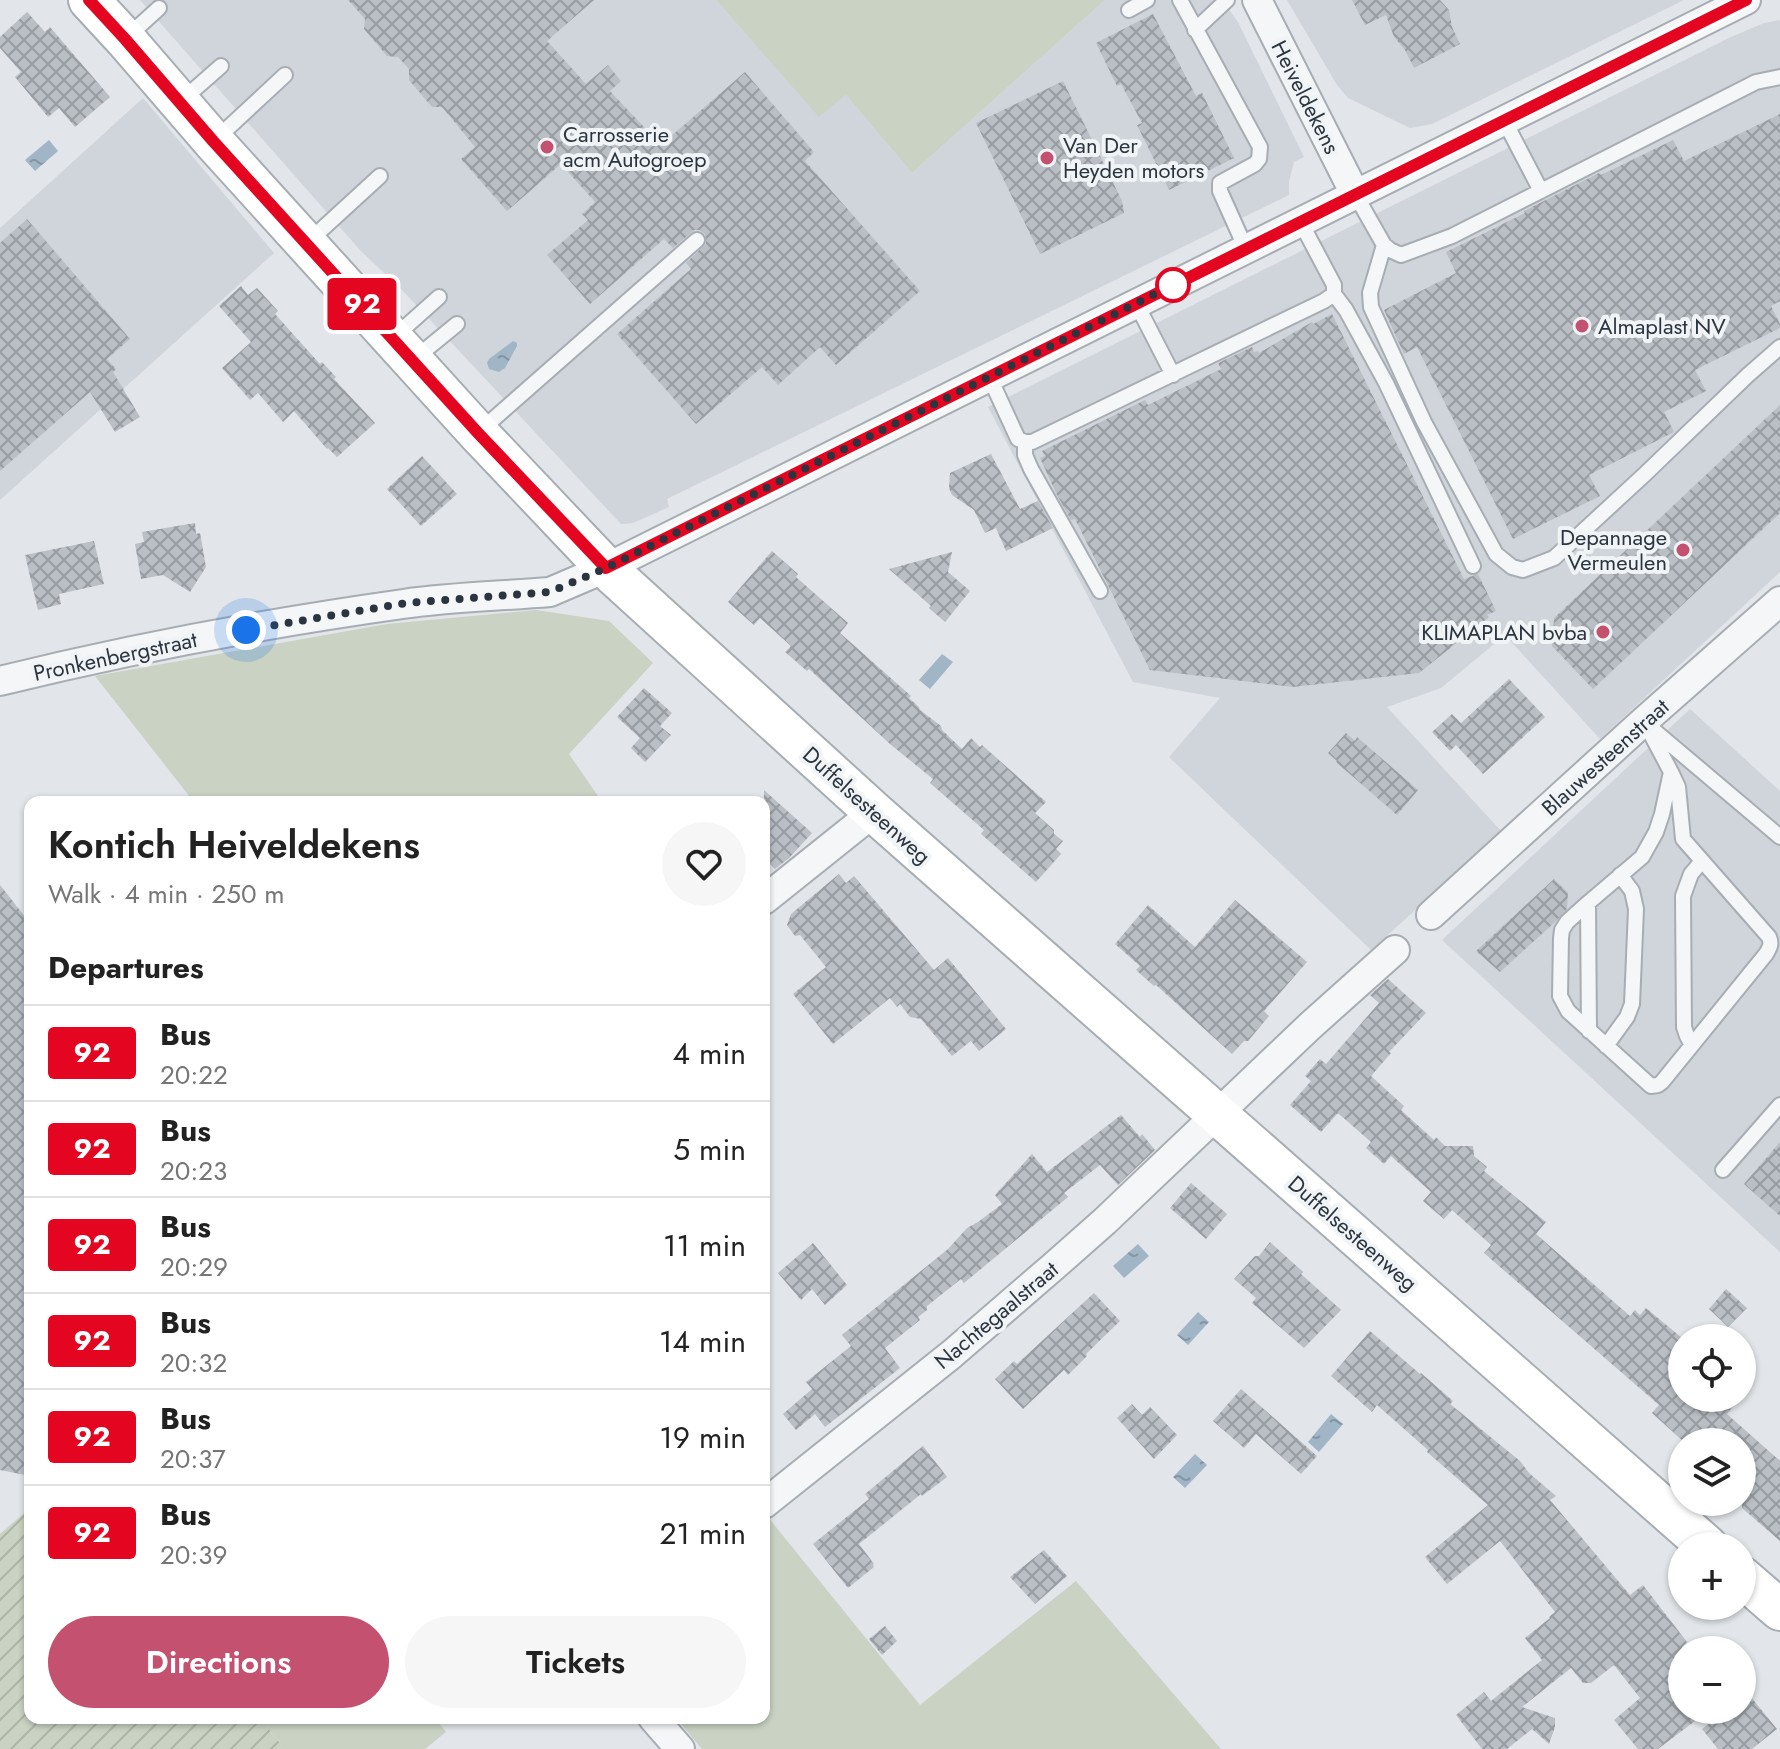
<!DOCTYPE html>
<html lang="en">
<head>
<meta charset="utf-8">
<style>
	:root { --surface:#fff; --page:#f6f6f6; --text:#222; --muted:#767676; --line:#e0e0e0; --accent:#c3516f }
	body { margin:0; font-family:Jost,sans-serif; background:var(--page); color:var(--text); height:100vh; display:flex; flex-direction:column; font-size:30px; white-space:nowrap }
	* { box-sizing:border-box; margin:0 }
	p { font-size:26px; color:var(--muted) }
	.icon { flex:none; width:44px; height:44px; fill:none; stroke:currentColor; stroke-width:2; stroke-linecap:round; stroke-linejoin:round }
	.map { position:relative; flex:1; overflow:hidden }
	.side { position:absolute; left:24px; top:796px; width:746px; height:928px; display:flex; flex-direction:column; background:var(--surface); border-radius:16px; box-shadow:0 2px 6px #0004 }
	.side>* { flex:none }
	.badge { padding:0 16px; border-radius:6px; font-size:28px; line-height:52px }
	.tools { position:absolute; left:1668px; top:1324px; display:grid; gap:16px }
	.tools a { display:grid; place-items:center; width:88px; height:88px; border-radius:50%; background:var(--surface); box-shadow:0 2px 6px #0004; font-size:40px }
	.you { position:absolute; width:40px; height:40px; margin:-20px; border:6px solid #fff; border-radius:50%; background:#1a73e8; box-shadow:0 0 0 12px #1a73e833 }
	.map>.badge { position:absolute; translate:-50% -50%; box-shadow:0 0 0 4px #fff }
	h2 { padding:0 24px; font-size:30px; line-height:72px }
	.round { display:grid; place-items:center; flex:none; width:84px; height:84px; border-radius:42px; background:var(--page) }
	.head { display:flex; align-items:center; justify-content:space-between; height:136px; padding:0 24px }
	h1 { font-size:38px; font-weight:600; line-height:60px }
	.primary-button { display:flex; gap:16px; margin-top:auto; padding:16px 24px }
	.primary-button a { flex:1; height:92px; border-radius:48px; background:var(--accent); color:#fff; font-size:32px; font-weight:600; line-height:92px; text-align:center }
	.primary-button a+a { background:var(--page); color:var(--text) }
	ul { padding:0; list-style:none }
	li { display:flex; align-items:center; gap:24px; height:96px; padding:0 24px; border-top:2px solid var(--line) }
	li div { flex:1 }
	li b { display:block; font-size:30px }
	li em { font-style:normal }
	li .badge { min-width:88px; font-weight:700; text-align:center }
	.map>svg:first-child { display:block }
	.built { fill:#d0d5db }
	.grass { fill:#c9d2c3 }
	.garden { fill:url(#garden-furrows) }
	.water { fill:url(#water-ripples) }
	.building { fill:url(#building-cross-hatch) }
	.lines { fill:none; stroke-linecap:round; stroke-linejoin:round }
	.lane-casing { stroke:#a7adb3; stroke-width:18 }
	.street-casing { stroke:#a7adb3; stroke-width:32 }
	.secondary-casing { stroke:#a7adb3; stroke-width:44 }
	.lane { stroke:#f4f6f8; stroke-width:14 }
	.street { stroke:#f4f6f8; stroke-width:28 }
	.secondary { stroke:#fff; stroke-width:40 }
	.line-casing { stroke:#fff; stroke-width:18 }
	.line { stroke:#e40521; stroke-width:12 }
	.walk { stroke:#2b353f; stroke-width:8; stroke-dasharray:0 14.4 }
	.poi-dot { fill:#c3516f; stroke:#f1f4f6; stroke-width:3 }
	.stop-dot { fill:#fff; stroke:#e40521; stroke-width:4 }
	.labels { text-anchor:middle; stroke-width:8; stroke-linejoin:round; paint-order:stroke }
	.street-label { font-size:22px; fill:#2b353f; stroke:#f1f4f6 }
	.poi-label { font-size:22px; fill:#2b353f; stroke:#f1f4f6; text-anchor:start }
</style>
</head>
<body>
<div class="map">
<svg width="1780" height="1749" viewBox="0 0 1780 1749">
	<defs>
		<pattern id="garden-furrows" width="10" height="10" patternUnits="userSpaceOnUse" patternTransform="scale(2)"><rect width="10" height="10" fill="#c9d2c3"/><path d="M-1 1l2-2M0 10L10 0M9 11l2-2" fill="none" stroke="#adb5a9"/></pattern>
		<pattern id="water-ripples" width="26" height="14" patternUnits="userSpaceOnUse" patternTransform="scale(2)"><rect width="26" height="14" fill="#a0b6c6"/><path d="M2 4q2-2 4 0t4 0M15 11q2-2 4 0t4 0" fill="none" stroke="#8395a2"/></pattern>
		<pattern id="building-cross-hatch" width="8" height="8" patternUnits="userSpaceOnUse" patternTransform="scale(2)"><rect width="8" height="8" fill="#b9bfc5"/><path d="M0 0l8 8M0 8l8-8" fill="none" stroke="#979ca1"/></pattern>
	</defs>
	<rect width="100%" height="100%" fill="#e2e5e9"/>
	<path class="built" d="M140,0H716L819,116L846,95L912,173L1105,0H1222L1238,22L1304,157L1294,162L1289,181V195L667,499L669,507L633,523L621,524L404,292L360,250Z
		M1287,0H1684L1432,124L1410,128L1348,98L1337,85Z
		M1780,20V572L1600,739L1505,635L1441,688L1387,707L1502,832L1371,950L1169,757L1220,698L1133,682L988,407L1731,37L1764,23Z
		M143,98L274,253L0,500V228Z
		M1690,709L1780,791V1252L1442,940Z"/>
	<path class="grass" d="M716,0H1105L912,173L846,95L819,117Z
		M536,610L609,621L653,663L569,754L602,802H194L95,676L387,624Z
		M767,1516L920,1705L1076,1581L1221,1749H702L676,1718H764V1518Z
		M261,1718H435L446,1732L425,1749H284Z"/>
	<path class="garden" d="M30,1508V1718H261L284,1749H0V1534Z"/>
	<path class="water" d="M49,140L58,151L35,171L25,160Z
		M513,341L517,343V346L505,368L499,372L489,369L487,363L489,359Z
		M942,654L953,662L930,689L919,680Z
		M1138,1244L1149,1256L1124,1278L1113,1266Z
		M1198,1312L1209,1322L1188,1345L1177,1335Z
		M1331,1414L1343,1424L1319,1452L1308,1442Z
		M1195,1454L1207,1465L1185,1488L1173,1477Z"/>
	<path class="building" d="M348,0H594L547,41L586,84L608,65L621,81L610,91L661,145L745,72L814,152L805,161L920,291L836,365L820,347L778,385L762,367L696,424L617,334L691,269L686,263L706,244L705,234L699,230H694L673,248L664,239L590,304L547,255L588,220L582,214L595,202L561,164L507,211L461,159L475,147L442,107H432L409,80V69L398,57L387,56L364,29L365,19Z
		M1352,0H1440L1449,10L1452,27L1460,44L1414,68L1405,50L1394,37L1386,15L1365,25Z
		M27,12L45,32L50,27L110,97L75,127L59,108L48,117L15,77L21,72L0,48V37Z
		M1153,14L1196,96L1202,93L1234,158L1169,190L1137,125L1142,123L1121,84L1117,86L1096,43Z
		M1063,81L1122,201L1124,213L1040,254L976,123Z
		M1780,114V301L1771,306L1780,324V328L1695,370L1706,391L1664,412L1674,432L1589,475L1600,496L1513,539L1417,347L1404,354L1384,310L1456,273L1446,252L1525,213L1524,211L1599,173L1601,175L1673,140L1684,161Z
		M27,219L130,339L107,359L116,369L113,372L140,417L115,432L90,392L0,471V243Z
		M241,286L248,295L257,288L278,311L275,314L320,364L322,362L336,377L334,379L375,423L337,457L328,448L327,449L294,411L283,422L258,393L250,400L222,368L251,342L219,306Z
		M1332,314L1464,579L1478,574L1496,611L1487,615L1489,617L1419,673L1293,687L1150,670L1075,519L1071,520L1056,493L1040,458L1045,456L1042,451L1145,400L1148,405L1221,369L1218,363L1252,347L1254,352L1258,351L1259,353L1312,322L1313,324Z
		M1780,405V513L1593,689L1552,646L1554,618Z
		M991,454L1020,509L1038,501L1053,528L1006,551L996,528L985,533L974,510L952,495L949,488L950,473Z
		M422,456L457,494L421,526L387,489Z
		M195,523L196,534L200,533L206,567L190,592L163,575L141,579L135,544L144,542L142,532Z
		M94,541L104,584L59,594L61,604L38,610L25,555Z
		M772,551L798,574L796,577L848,623L840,633L911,696L909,698L919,707L920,710L941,726L942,730L962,749L971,738L980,747L982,745L1046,802L1035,813L1054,830V834L1063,841L1056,849L1061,854L1036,882L981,834L984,830L930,783L933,779L890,744L809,669L807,671L785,652L791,646L760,618L754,625L728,602Z
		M952,552L948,572L970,591L945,622L929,608L931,606L889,569Z
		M1509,679L1545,717L1483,774L1456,745L1450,751L1432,732L1452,714L1461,723Z
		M644,688L672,713L660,726L671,735L645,762L631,748L640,738L617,717Z
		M1346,733L1355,741L1357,737L1418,790L1397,815L1336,762L1337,761L1328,753Z
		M764,790L812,833L789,858L775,869L764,859Z
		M839,874L846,883L854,876L934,970L948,958L1006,1029L979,1051L971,1041L952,1056L921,1019L910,1017L900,1004L897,1007L890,998L833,1044L793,994L826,967L800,935L795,936L787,925L791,914Z
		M1554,879L1568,893L1567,909L1555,922L1500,972L1476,951Z
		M0,885L30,923V1476L0,1470Z
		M1235,900L1307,962L1264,1011L1269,1016L1248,1041H1244L1232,1054L1156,985L1154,986L1136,970L1140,966L1115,944L1148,905L1195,947Z
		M1388,979L1426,1013L1389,1052L1391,1053L1371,1076L1404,1106L1401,1110L1434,1140L1436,1137L1445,1146H1473L1474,1156L1487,1167L1484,1171L1546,1222L1536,1234L1630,1316L1635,1310L1640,1315L1646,1308L1682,1338V1398H1740L1727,1414L1780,1461V1541L1742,1508V1442H1684L1652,1413L1659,1405L1484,1253L1491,1245L1452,1210L1444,1219L1423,1201L1431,1192L1391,1156L1384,1164L1366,1148L1371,1142L1338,1113L1321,1132L1290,1105L1311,1081L1305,1076L1320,1059L1326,1064L1379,1003L1370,995Z
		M1121,1115L1140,1137L1142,1134L1155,1150L1118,1185L1100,1165L1064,1193L1068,1197L964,1283L961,1279L927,1306V1310L918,1317L920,1320L885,1348L900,1368L825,1427L815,1414L796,1430L783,1414L812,1389L806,1382L851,1346L842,1335L948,1249L967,1228L978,1222L1002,1204L995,1195L1032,1154L1047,1172Z
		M1780,1142V1216L1744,1184Z
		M1191,1183L1227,1214L1206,1239L1170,1208Z
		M1270,1242L1303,1272L1301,1274L1341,1310L1304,1348L1252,1303L1256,1298L1234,1279L1255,1256H1259Z
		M813,1243L847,1285L825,1305L812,1289L801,1300L778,1273Z
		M1726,1289L1747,1308L1728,1327L1709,1309Z
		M1094,1293L1120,1321L1086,1354L1087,1356L1068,1375L1064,1370L1023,1409L995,1379L1014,1361L1017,1364Z
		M1370,1331L1420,1374L1421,1373L1453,1401L1450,1404L1520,1461L1529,1473L1556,1496L1550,1500L1630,1595L1643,1585L1687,1642L1682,1647V1710H1686L1695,1721L1658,1749H1638L1614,1720L1640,1698L1614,1665L1591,1683H1583L1571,1668L1522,1707L1555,1718V1727L1549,1744L1532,1729L1507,1749H1482L1456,1715L1484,1692L1491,1701L1542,1660L1525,1638L1550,1618L1549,1617L1555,1612L1500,1541L1447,1584L1425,1557L1488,1505L1427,1452L1428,1450L1377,1405L1372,1412L1331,1376Z
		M1241,1389L1317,1456L1301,1474L1256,1434L1244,1448L1213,1421Z
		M1132,1404L1142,1415L1150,1407L1177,1435L1154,1459L1117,1418Z
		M923,1446L947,1477L922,1496L921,1494L859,1544L874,1564L873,1565L874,1567L848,1588L813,1544L869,1499L865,1494Z
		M1044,1550L1067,1576L1035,1604L1010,1577Z
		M885,1626L897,1641L882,1655L869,1639Z
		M1742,1686L1777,1729L1752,1749H1718L1702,1729L1726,1710H1742Z"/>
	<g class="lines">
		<g class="lane-casing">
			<path id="lane" d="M1180,0L1260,147L1259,159L1255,164L1220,183V191L1246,249
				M1129,10L1147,0
				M1195,30L1227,0
				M127,37L159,8
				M180,102L221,66
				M1504,120L1541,191
				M215,140L285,75
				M1355,194L1384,245L1390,250L1401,255L1452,236L1756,82L1780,77
				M309,241L380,176
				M1384,245L1370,293L1371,307L1424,422L1496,554L1512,567L1523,570L1554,558L1644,475L1748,375L1780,347
				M1334,294L1346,310L1386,383L1473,566
				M1136,303L1173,375
				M393,338L439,297
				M413,360L457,324
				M989,376L1018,439L1025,442H1032L1324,301L1334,294V285L1300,221
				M481,430L697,240
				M1025,442V455L1031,469L1100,591
				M1644,721L1671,772L1662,814L1656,832L1642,857L1588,903L1567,922L1562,930L1561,938L1560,996L1568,1011L1651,1086L1658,1085L1662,1082L1766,954C1770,947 1772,944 1769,937L1683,839L1678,787L1671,772
				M1650,727L1780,837
				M1588,903L1589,1031
				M1692,1045L1687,1036L1684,1027L1683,896L1691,874L1702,861
				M1606,1046L1627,1017L1632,1004L1636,909L1632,891L1620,875
				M1723,1170L1780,1105"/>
		</g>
		<g class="street-casing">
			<path id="street" d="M1257,0L1355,194
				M0,681C133,648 268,623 403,604C452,597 501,596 550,592L606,568L1746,0
				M764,900L874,812
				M1431,915L1644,721L1780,601
				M764,1504L952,1354L1054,1266L1105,1221L1310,1026L1395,950
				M653,1718L680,1749"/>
		</g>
		<g class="secondary-casing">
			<path id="secondary" d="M89,0L125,39L213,141L478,433L606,568L874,812L1707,1546
				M1742,1577L1780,1610"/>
		</g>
		<use href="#lane" class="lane"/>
		<use href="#street" class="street"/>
		<use href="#secondary" class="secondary"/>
	</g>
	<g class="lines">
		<g class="line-casing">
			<path id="line" d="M89,0L125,39L213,141L478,433L606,568L1746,0"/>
		</g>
		<use href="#line" class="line"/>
		<path class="walk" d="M246,630L406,603L550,592L606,568L1173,285"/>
	</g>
	<g class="poi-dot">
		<circle cx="547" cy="147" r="8"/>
		<circle cx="1047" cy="158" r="8"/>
		<circle cx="1582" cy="326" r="8"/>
		<circle cx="1683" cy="550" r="8"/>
		<circle cx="1603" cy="632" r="8"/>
	</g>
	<circle class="stop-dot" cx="1173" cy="285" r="16"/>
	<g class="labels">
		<g class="street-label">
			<text transform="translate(1306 97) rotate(63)" y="8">Heiveldekens</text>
			<text transform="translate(115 656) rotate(-12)" y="8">Pronkenbergstraat</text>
			<text transform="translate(1605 757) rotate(-42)" y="8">Blauwesteenstraat</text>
			<text transform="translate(867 805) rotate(42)" y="8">Duffelsesteenweg</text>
			<text transform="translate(1353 1233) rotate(41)" y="8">Duffelsesteenweg</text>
			<text transform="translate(996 1315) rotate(-40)" y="8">Nachtegaalstraat</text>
		</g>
		<g class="poi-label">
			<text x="563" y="142">Carrosserie<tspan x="563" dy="25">acm Autogroep</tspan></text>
			<text x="1063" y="153">Van Der<tspan x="1063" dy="25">Heyden motors</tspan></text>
			<text x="1598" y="334">Almaplast NV</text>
			<text x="1667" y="545" text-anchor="end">Depannage<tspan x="1667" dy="25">Vermeulen</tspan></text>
			<text x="1587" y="640" text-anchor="end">KLIMAPLAN bvba</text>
		</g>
	</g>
</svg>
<div class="tools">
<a><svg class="icon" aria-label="locate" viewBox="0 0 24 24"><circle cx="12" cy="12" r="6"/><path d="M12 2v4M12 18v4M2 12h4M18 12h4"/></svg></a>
<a><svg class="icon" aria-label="layers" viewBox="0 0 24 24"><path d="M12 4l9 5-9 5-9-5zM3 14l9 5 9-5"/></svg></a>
<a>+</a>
<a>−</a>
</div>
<div class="you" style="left:246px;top:630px"></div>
<b class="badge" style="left:362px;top:304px;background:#e40521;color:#fff">92</b>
<section class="side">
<div class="head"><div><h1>Kontich Heiveldekens</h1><p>Walk · 4 min · 250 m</p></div><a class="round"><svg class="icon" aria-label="heart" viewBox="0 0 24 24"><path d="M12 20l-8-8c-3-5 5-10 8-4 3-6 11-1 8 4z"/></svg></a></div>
<h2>Departures</h2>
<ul>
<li><span class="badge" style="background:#e40521;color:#fff">92</span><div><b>Bus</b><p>20:22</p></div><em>4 min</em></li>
<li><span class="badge" style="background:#e40521;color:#fff">92</span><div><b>Bus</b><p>20:23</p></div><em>5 min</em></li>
<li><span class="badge" style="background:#e40521;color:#fff">92</span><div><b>Bus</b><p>20:29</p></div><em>11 min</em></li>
<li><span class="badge" style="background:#e40521;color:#fff">92</span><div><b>Bus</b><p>20:32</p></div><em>14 min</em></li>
<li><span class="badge" style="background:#e40521;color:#fff">92</span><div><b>Bus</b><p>20:37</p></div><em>19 min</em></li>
<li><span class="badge" style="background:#e40521;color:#fff">92</span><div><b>Bus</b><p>20:39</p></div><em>21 min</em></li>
</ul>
<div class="primary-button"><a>Directions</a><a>Tickets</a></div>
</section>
</div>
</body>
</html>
